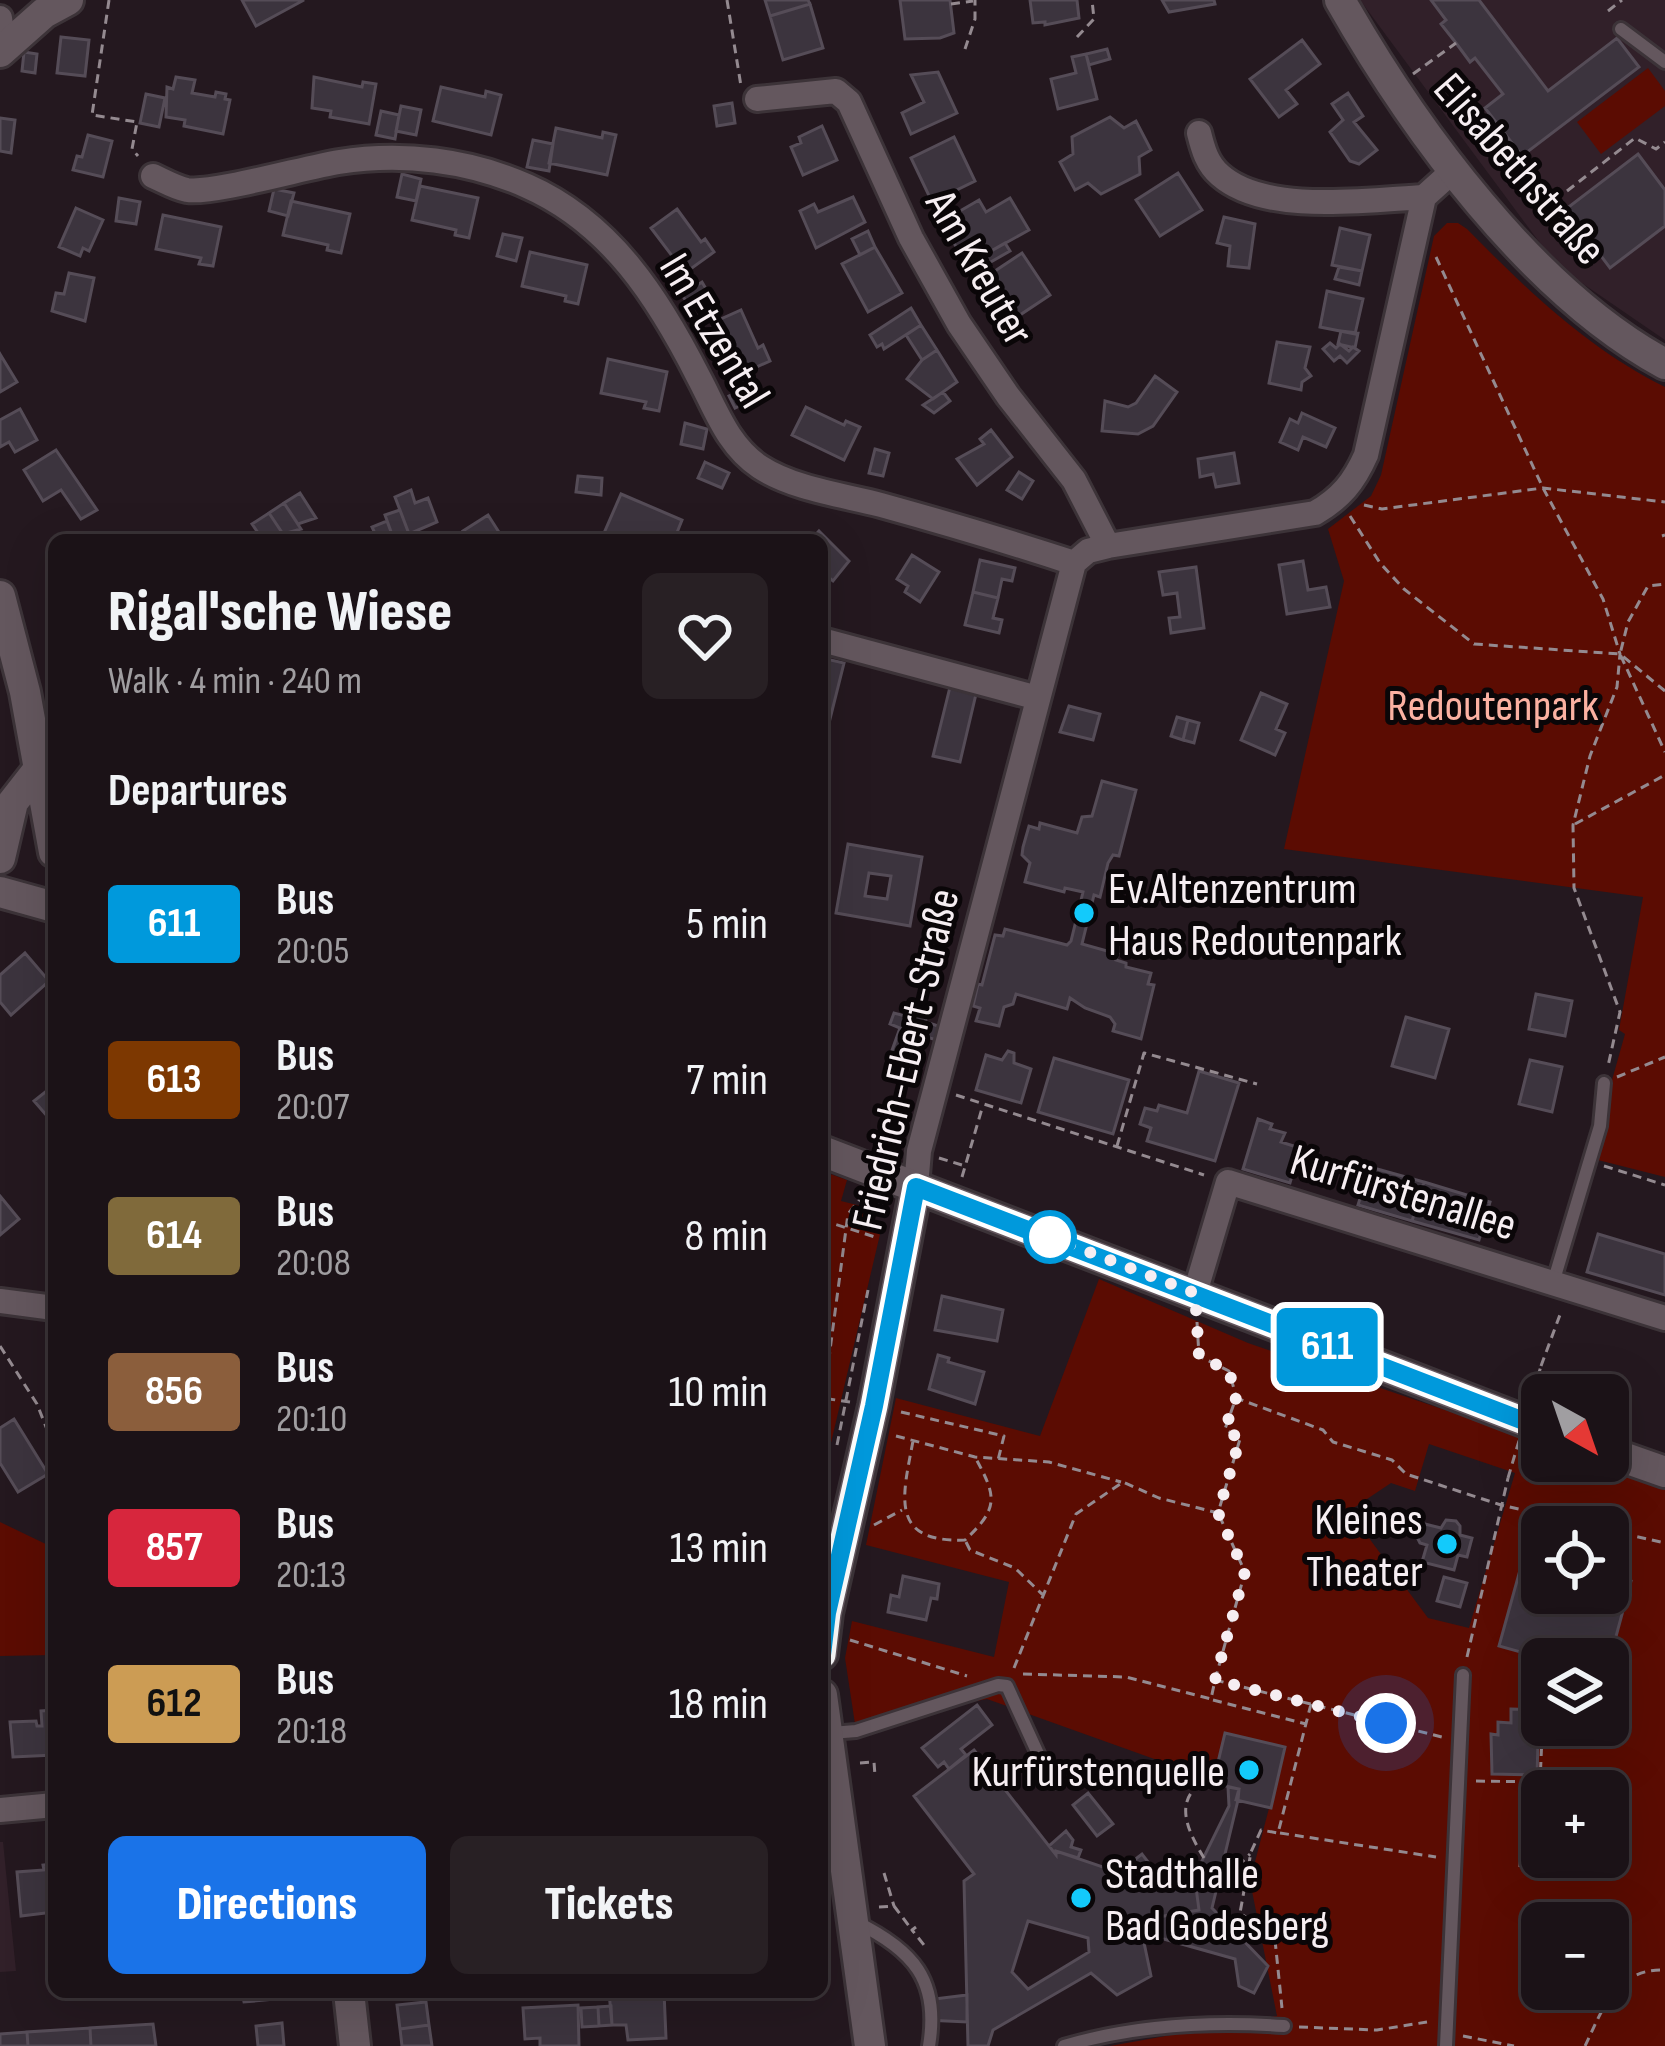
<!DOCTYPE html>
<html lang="en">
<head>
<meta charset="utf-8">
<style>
	:root { --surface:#1b1217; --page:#282024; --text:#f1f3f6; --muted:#a09ea1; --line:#393236; --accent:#1a73e8 }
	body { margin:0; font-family:"Sofia Sans Condensed",sans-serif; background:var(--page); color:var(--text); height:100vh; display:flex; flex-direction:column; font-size:45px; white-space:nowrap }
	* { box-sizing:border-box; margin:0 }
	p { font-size:39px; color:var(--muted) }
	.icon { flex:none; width:66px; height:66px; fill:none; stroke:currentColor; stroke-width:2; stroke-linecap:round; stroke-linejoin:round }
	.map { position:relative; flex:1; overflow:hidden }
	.drawer { position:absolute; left:48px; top:534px; width:780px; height:1464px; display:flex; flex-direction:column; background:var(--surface); border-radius:18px; box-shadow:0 12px 48px #0002,0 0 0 3px var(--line) }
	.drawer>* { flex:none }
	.badge { padding:0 24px; border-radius:9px; font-size:42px; line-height:78px }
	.needle { width:78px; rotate:140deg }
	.tools { position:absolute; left:1521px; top:1374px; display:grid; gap:24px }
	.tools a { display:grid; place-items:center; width:108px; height:108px; border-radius:18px; background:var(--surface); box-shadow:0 12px 48px #0002,0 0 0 3px var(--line); font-size:60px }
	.you { position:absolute; width:60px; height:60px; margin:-30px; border:9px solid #fff; border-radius:50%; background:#1a73e8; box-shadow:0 0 0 18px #1a73e833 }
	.map>.badge { position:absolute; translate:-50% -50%; box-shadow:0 0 0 6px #fff }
	h2 { padding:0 60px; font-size:45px; line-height:108px }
	.round { display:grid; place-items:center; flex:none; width:126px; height:126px; border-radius:18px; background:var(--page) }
	.headline { display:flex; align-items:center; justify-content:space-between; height:204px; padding:0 60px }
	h1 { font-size:57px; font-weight:800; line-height:90px }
	.action { display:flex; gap:24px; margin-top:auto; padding:24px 60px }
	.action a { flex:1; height:138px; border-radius:18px; background:var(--accent); color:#fff; font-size:48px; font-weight:800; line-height:138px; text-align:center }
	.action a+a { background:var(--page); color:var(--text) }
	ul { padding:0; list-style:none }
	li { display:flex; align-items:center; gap:36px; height:156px; padding:0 60px }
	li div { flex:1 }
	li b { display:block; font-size:45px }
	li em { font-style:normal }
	li .badge { min-width:132px; font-weight:700; text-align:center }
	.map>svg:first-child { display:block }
	.built { fill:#312029 }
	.green { fill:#5b0c02; fill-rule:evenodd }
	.building { fill:#3c343e; stroke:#554c57; stroke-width:3; fill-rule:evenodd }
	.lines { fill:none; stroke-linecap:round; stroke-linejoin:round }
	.service-casing { stroke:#3c3338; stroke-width:18 }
	.minor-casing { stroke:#3c3338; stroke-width:30 }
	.tertiary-casing { stroke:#3c3338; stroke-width:36 }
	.path { stroke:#948a90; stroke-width:3; stroke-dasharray:9 6; stroke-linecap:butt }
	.service { stroke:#64575e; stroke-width:12 }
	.minor { stroke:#64575e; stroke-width:24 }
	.tertiary { stroke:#64575e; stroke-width:30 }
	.path-bridge { stroke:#948a90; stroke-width:3; stroke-dasharray:9 6; stroke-linecap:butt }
	.line-casing { stroke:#fff; stroke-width:27 }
	.line { stroke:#0099dc; stroke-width:18 }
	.walk { stroke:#f6eef2; stroke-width:12; stroke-dasharray:0 21.6 }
	.poi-dot { fill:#13cafb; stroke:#0a0608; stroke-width:4.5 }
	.stop-dot { fill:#fff; stroke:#0099dc; stroke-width:6 }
	.labels { text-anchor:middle; stroke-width:10; stroke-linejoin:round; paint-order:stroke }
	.street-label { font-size:45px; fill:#f6eef2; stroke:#0a0608 }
	.park-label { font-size:45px; fill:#fbb1a2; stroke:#0a0608 }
	.poi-label { font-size:45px; fill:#f6eef2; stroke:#0a0608; text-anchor:start }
</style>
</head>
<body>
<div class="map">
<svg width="1665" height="2046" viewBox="0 0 1665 2046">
	<rect width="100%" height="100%" fill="#24181f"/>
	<path class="built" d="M1360,0H1665V340L1557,266Z
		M0,1842H3L16,1971L0,1972Z"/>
	<path class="green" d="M1648,68L1665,91V106L1601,154L1577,122Z
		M1447,223H1458L1467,229C1527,290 1588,349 1665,387V1177L1590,1158L1625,1034L1619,1030L1643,897L1284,849L1344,581L1328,529L1371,496L1381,475L1434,236Z
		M822,1171L847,1180L841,1201L869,1208L865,1222L881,1230L822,1481Z
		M1099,1279L1248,1343L1542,1443V1461H1595L1665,1485V2046H1110L1277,2016L1250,1881L1285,1747L1225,1733L1213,1780L987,1699L855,1724L845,1658L852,1621L994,1657L1009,1582L866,1545L896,1398L1040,1436ZM1429,1444L1515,1473L1469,1628L1428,1618L1349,1511L1391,1483L1415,1491ZM1542,1527H1608V1593H1542ZM1542,1659H1608V1725H1542ZM1542,1791H1608V1857H1542ZM1542,1923H1608V1989H1542Z
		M0,1522L54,1548V1655L0,1656Z"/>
	<path class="building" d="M242,0H304L256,26Z
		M765,0H808L810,4L770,16Z
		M900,0H950L954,33L940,38L905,39Z
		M1030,0H1077L1079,18L1045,25V22L1033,23Z
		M1162,0H1214L1215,4L1169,12Z
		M1431,0H1479L1548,91L1617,38L1639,67L1522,156L1485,108L1503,94L1475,58L1470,62L1456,43L1441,24L1446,20Z
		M810,4L823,48L783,60L770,16Z
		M61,37L89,40L85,76L57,73Z
		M1302,40L1320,64L1286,90L1297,104L1279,117L1250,79Z
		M1107,49L1110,59L1089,65L1086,54Z
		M24,52L37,54L35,73L22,71Z
		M1086,54L1097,99L1058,109L1051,79L1076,73L1072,57Z
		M938,72L957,113L911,134L902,113L924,102L911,75Z
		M176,77L195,80L192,93L215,97L216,92L226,94L225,99L230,100L223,134L184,126L185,120L166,117L167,87L173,89Z
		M314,77L362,87L363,82L376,84L369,124L330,117L331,111L312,108Z
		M441,87L485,97L486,91L501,95L491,135L433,121Z
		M1348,93L1363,116L1354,122L1377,150L1359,164L1350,161L1330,132L1343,120L1332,104Z
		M146,94L165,98L159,127L140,123Z
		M732,103L735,123L717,126L714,106Z
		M401,106L421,110L416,135L396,131Z
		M381,111L399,115L395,139L376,135Z
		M1110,117L1124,128L1136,121L1151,150L1139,157L1140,174L1101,194L1088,183L1075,190L1060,162L1073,154L1072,137Z
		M0,118L15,120L11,153L0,151Z
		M822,126L837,160L803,175L791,147L801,143L799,137Z
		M556,128L602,138L603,132L616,135L607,175L549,163Z
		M88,135L112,141L103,177L73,170L77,156L82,157Z
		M954,137L975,181L932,202L911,158Z
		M533,140L553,144L549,171L527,167Z
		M1638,154L1665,190V226L1610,268L1566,209Z
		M1178,173L1202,210L1160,236L1136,200Z
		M402,174L421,179L416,201L397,197Z
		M420,186L478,198L469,238L455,235L456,230L412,220Z
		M274,189L294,193L288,216L269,211Z
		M853,197L865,222L816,248L800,211L814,204L818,212Z
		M119,198L140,202L136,224L116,221Z
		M1010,198L1029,230L984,255L977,243L960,253L941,222L979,200L986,212Z
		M291,201L350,214L341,253L327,250L328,245L283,235Z
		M76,208L103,220L89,251L83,248L80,256L59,247Z
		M677,209L701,242L705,239L714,252L685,273L651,228Z
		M163,215L221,227L213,266L199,264L201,258L156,249Z
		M1224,217L1255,224L1249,268L1228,266L1230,246L1217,243Z
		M1340,228L1370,235L1362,271L1332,265Z
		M868,231L875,247L860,255L852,239Z
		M503,234L522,238L516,261L497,256Z
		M1005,243L1010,251L989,263L984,255Z
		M875,247L902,293L868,312L842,264Z
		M530,252L587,265L578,304L565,301L566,296L522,286Z
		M1022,253L1050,295L1008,323L980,281Z
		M1339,267L1362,271L1359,285L1335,279Z
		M69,273L94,278L85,321L52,311L56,293L64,294Z
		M702,282L709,294L690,307L682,295Z
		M1327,291L1363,299L1355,334L1320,327Z
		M911,308L921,325L884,349L882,344L877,347L870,335Z
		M741,310L758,348L763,345L770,361L736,376L712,323Z
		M921,325L937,350L922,360L906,335Z
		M1341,331L1358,333L1355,348L1338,344Z
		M1277,342L1310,347L1305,368L1311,376L1302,382L1301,390L1269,383Z
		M1330,343L1336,348L1340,344L1349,351L1353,347L1359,351L1347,363L1340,356L1334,361L1323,349Z
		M937,350L957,382L933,399L907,379L922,360Z
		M0,354L17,382L0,392Z
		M608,359L667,372L659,411L644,408L646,402L601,393Z
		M1155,376L1177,392L1153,426L1138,434L1102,431L1105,401L1128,407L1136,403Z
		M751,386L757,398L735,408L729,396Z
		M943,392L950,401L934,413L923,405Z
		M806,407L844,425L846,421L860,427L844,460L792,435Z
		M20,409L37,440L15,452L9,442L0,447V420Z
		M1302,413L1335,428L1326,447L1303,437L1298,450L1280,442L1290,419L1298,423Z
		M685,423L707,429L703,449L681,444Z
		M991,430L1012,457L977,485L957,459L984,444L980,439Z
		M875,449L889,453L883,476L869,473Z
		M56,450L97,510L81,519L61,490L43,501L24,470Z
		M1234,453L1239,483L1216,487L1213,474L1200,477L1198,459Z
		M705,462L729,473L722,488L698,478Z
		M1019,472L1033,481L1022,499L1007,490Z
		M578,476L602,478L601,495L576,492Z
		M411,490L415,503L428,498L437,522L409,534L395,497Z
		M300,493L316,518L298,524L284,503Z
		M621,494L682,520L674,540H601Z
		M284,503L301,529L283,534L269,513Z
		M400,510L409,534L394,540L385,515Z
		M269,513L283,534L286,539L263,540L252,524Z
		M488,515L504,540H469L463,531Z
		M387,521L394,540H378L372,527Z
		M819,531L849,561L833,581L822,572V540H811Z
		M912,555L939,572L920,602L905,592L908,586L897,579Z
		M980,560L1015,568L1012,581L1002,579L998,598L973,592Z
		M1303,561L1308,590L1326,587L1330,607L1287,614L1279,565Z
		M1196,567L1204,628L1171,633L1169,618L1180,617L1177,593L1163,595L1159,572Z
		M973,592L998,598L993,618L1002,620L999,633L965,625Z
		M822,658L844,663L827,731L822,730Z
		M950,687L976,694L960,762L933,756Z
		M1261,693L1287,704L1276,729L1285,733L1275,755L1241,740Z
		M1069,706L1100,714L1093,740L1060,732Z
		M1177,717L1188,720L1183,740L1171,736Z
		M1188,720L1199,723L1194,743L1183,740Z
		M1102,781L1136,790L1119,856L1113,855L1108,863L1100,897L1094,895L1082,944L1118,954L1116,960L1126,963V967L1151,973L1148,984L1154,985L1141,1039L1113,1031L1115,1024L1110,1017L1085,1008L1070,998L1067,1009L1016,994L1013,1004L1004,1007L999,1026L976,1021L980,1008L973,1006L978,984L982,985L995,935L1003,936L1005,929L1067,945L1071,941L1083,892L1065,888L1064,892L1025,882L1030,863L1022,855L1023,847L1029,826L1039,829L1040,823L1077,833L1082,817L1092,816Z
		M848,844L922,857L910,926L836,913ZM869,873L891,876L887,899L865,896Z
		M25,953L49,981L11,1015L0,1002V975Z
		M1536,994L1572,1001L1565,1036L1529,1029Z
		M919,1010L925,1012L926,1022L941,1027L937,1040L926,1037L919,1062L891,1053L900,1028L890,1024L894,1013L909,1017Z
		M1406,1017L1449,1029L1435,1078L1392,1066Z
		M1008,1051L1014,1053V1063L1031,1069L1021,1103L976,1090L986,1055L1002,1060Z
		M1054,1058L1129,1080L1113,1134L1038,1112Z
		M1530,1060L1562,1067L1552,1112L1519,1104Z
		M1199,1071L1239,1083L1215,1161L1147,1141L1151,1128L1140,1124L1145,1108L1157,1111L1159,1105L1187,1113Z
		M54,1085V1124L34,1101Z
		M1258,1119L1272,1124L1270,1129L1285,1133L1281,1142L1300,1148L1290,1183L1243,1169Z
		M1370,1167L1424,1182L1412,1221L1358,1205Z
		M1424,1182L1490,1202L1479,1240L1412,1221Z
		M0,1196L19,1219L0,1235Z
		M1598,1234L1665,1254V1295L1587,1272Z
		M942,1296L1003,1310L997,1341L935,1330Z
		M938,1355L949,1358L948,1362L984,1372L975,1404L929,1389Z
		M14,1419L48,1474L18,1492L0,1463V1428Z
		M1446,1520L1456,1521L1460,1526V1535L1472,1538L1467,1557L1458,1555L1454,1570L1422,1562L1427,1545L1420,1543L1417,1537L1425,1524L1441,1528Z
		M1525,1552L1542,1556V1593H1608V1574L1631,1581L1608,1666V1659H1546L1499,1646Z
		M903,1576L939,1584L937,1599L931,1598L926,1620L888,1612L891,1595L899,1597Z
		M1444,1577L1467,1583L1460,1607L1437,1601Z
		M977,1705L992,1725L961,1749L966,1755L949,1769L944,1762L938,1767L922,1748Z
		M1511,1709L1539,1710L1537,1775L1492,1774L1491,1734L1498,1735V1722L1511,1723Z
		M54,1710V1755L13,1757L10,1722L36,1721L37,1726H42L41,1711Z
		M1225,1733L1285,1747L1271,1808L1236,1800L1239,1789L1213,1783Z
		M974,1750L1056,1855V1851L1135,1878L1143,1876L1146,1886L1195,1880L1199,1910L1147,1919L1149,1929L1142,1933L1151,1976L1117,1995L1091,1973L993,2030L988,2046H968L964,1881L974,1874L914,1796ZM1028,1921L1088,1938L1089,1952L1028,1989L1012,1972Z
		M1228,1787L1239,1789L1238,1800L1212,1908L1268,1966L1254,1993L1239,1986L1235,1959L1153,1936L1144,1943L1142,1933L1149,1929L1147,1919L1199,1910L1195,1880L1146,1886L1133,1861L1142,1854L1155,1871L1150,1875L1199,1867L1229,1806Z
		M1088,1793L1113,1824L1097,1836L1073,1805Z
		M1066,1831L1073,1840L1071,1847L1081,1850L1078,1858L1056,1851V1855L1049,1846Z
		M54,1864V1912L21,1916L17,1872L44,1870L43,1865Z
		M242,1992H275L276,1999L244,2002Z
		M609,1992H664L666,2038L628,2040L626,2025H612Z
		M967,1995V2022L926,2020V2000Z
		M426,2002L429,2025L400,2029L397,2005Z
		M578,2005L579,2046H540V2038L525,2039L523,2008Z
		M611,2006L612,2025L599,2026L598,2007Z
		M598,2007L599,2026L582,2027L581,2008Z
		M282,2023L284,2046H258L256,2026Z
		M153,2024L156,2046H91L90,2028Z
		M429,2025L432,2046H402L400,2029Z
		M90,2028L91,2046H28L27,2032Z
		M27,2032L28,2046H0V2034Z"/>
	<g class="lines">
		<g class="service-casing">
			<path id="service" d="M1621,29L1665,62
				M1553,1283L1600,1126L1604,1083
				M831,1733L856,1731L998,1685L1007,1686L1045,1769L1057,1782
				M856,1922C913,1950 940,1980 929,2046
				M1064,2046C1135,2025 1211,2021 1284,2026
				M1446,2046L1463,1675"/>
		</g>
		<g class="minor-casing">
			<path id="minor" d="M0,18L4,48
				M757,99L836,91L849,102L911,238L959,324L1008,396L1074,480L1108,546
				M1199,133C1203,149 1207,164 1220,175C1265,215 1368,200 1424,197
				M153,176C164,181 176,188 187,190C213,194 307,167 339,162C402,152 469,160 527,186C611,223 659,299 699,378C716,410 728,446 760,467C794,489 843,495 881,505C946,523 1010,542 1074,563
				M822,640L1038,698
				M916,1187L919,1151L1074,563L1088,551L1108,546L1315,513C1341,498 1354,482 1366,455L1424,197L1455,169
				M1195,1293L1228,1182L1665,1318
				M0,1301L54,1308
				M0,1810L54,1805"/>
		</g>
		<g class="tertiary-casing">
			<path id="tertiary" d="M1340,0C1414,130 1532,292 1665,364
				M0,52L44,13L68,0
				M0,596L25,692L54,852
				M0,858L13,802L38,770
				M0,892L54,907
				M822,1151L1542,1428
				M1608,1452L1665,1472
				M822,1654L827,1613L874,1406L916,1187
				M822,1695L870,2046
				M349,1992L355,2046"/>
		</g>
		<path class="path" d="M109,0L92,115L137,122L132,149L138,156
			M727,0L741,86
			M951,4L973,1
			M1608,11L1622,0
			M1077,37L1094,19L1092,0
			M965,49L975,19V0
			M1413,74L1456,43
			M1567,191L1635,138L1656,149L1665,142
			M1436,257L1543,488L1603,599L1620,654L1617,687L1590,756L1573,825L1574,888L1620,1012L1608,1066
			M1364,505L1382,509L1543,488L1665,502
			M1350,516L1380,563L1404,589L1474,644L1620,654L1628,622L1648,586L1665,584
			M1662,536L1665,535
			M1665,691L1620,654L1665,752
			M1575,824L1665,775
			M1617,1077L1665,1057
			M956,1095L1204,1175
			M1117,1146L1144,1053L1257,1084
			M939,1158L965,1166
			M1604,1166L1665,1185
			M962,1177L983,1105
			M864,1197L883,1206L884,1210
			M822,1220L878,1238
			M1197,1322L1199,1356L1229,1371L1236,1396
			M0,1346L37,1404L48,1432
			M1541,1366L1561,1312
			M850,1402L829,1399L825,1388L848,1214L865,1193
			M901,1412L1004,1436L998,1460
			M896,1436L975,1457L1049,1462L1121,1482
			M913,1441C903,1495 888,1543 965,1540C999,1508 997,1497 975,1457
			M837,1445L868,1290
			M874,1525L902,1510
			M1608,1530L1665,1543
			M966,1542L970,1550L1015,1568L1044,1596
			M850,1640L967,1676
			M1467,1657L1508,1478
			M1014,1668L1076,1514L1123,1482L1159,1498L1218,1513L1240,1439L1225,1429L1236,1398L1323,1430L1333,1442L1392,1460L1406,1474L1501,1505L1597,1527
			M1023,1674L1126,1677L1211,1699L1215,1680L1442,1737
			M1215,1680L1245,1572L1219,1515
			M1213,1700L1306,1724
			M1311,1704L1278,1833L1261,1830L1251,1852L1240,1913L1274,1937L1316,1926
			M860,1763L874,1762L875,1776
			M1476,1781L1540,1782L1542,1737H1538
			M1280,1833L1436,1857
			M1204,1858C1187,1830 1171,1797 1209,1779
			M1223,1863L1238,1866L1250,1854
			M1520,1867L1524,1775
			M884,1873L894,1906
			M879,1907L894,1906L912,1930
			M916,1927L912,1930L924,1945
			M1275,1940L1282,2008
			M1299,2027L1377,2030L1427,2022
			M1463,2036L1514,2046
			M1585,2046C1603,2008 1617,1968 1665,1970"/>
		<use href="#service" class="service"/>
		<use href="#minor" class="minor"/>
		<use href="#tertiary" class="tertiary"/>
		<path class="path-bridge" d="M1508,1478L1541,1366"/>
	</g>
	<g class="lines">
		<g class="line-casing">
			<path id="line" d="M822,1655L827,1613L874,1406L916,1187L1542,1428"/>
		</g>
		<use href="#line" class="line"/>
		<path class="walk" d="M1050,1237L1195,1293L1199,1356L1229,1371L1236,1398L1225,1429L1240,1439L1218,1513L1245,1572L1215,1680L1386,1723"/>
	</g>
	<g class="poi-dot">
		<circle cx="1084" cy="913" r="12"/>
		<circle cx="1447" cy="1544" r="12"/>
		<circle cx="1249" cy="1770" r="12"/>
		<circle cx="1081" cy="1898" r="12"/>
	</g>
	<circle class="stop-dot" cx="1050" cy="1237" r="24"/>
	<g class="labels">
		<g class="street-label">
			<text transform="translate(1521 168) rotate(49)" y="16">Elisabethstraße</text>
			<text transform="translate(981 267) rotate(60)" y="16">Am Kreuter</text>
			<text transform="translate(716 330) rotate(59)" y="16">Im Etzental</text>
			<text transform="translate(904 1059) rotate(-77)" y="16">Friedrich-Ebert-Straße</text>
			<text transform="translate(1404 1191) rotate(17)" y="16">Kurfürstenallee</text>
		</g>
		<g class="park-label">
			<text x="1493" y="720">Redoutenpark</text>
		</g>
		<g class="poi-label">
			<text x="1108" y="903">Ev.Altenzentrum<tspan x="1108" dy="52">Haus Redoutenpark</tspan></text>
			<text x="1423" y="1534" text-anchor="end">Kleines<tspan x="1423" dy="52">Theater</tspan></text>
			<text x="1225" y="1786" text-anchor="end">Kurfürstenquelle</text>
			<text x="1105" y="1888">Stadthalle<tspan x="1105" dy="52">Bad Godesberg</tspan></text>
		</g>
	</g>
</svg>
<div class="tools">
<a><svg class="needle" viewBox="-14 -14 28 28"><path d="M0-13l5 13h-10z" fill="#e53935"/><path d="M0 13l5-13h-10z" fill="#a09ea1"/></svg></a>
<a><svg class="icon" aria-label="locate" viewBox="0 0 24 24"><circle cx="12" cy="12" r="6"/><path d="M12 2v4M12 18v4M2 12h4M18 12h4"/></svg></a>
<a><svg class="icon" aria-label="layers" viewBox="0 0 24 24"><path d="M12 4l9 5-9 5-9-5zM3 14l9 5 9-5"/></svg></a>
<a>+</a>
<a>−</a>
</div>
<div class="you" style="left:1386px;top:1723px"></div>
<b class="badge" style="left:1327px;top:1347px;background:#0099dc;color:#fff">611</b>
<section class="drawer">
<div class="headline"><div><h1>Rigal'sche Wiese</h1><p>Walk · 4 min · 240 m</p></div><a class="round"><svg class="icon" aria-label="heart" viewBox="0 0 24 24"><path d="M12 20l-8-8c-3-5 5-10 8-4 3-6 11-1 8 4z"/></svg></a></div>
<h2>Departures</h2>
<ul>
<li><span class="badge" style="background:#0099dc;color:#fff">611</span><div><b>Bus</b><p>20:05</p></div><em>5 min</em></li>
<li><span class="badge" style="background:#7d3801;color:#fff">613</span><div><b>Bus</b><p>20:07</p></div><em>7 min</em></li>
<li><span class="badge" style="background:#806a3b;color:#fff">614</span><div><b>Bus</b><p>20:08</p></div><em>8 min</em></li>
<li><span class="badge" style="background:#8b5e3c;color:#fff">856</span><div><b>Bus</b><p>20:10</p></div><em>10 min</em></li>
<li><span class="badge" style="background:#d7263d;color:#fff">857</span><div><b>Bus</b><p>20:13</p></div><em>13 min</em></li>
<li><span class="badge" style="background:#cc9c54;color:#111">612</span><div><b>Bus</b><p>20:18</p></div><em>18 min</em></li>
</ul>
<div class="action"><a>Directions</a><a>Tickets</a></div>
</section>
</div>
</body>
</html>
